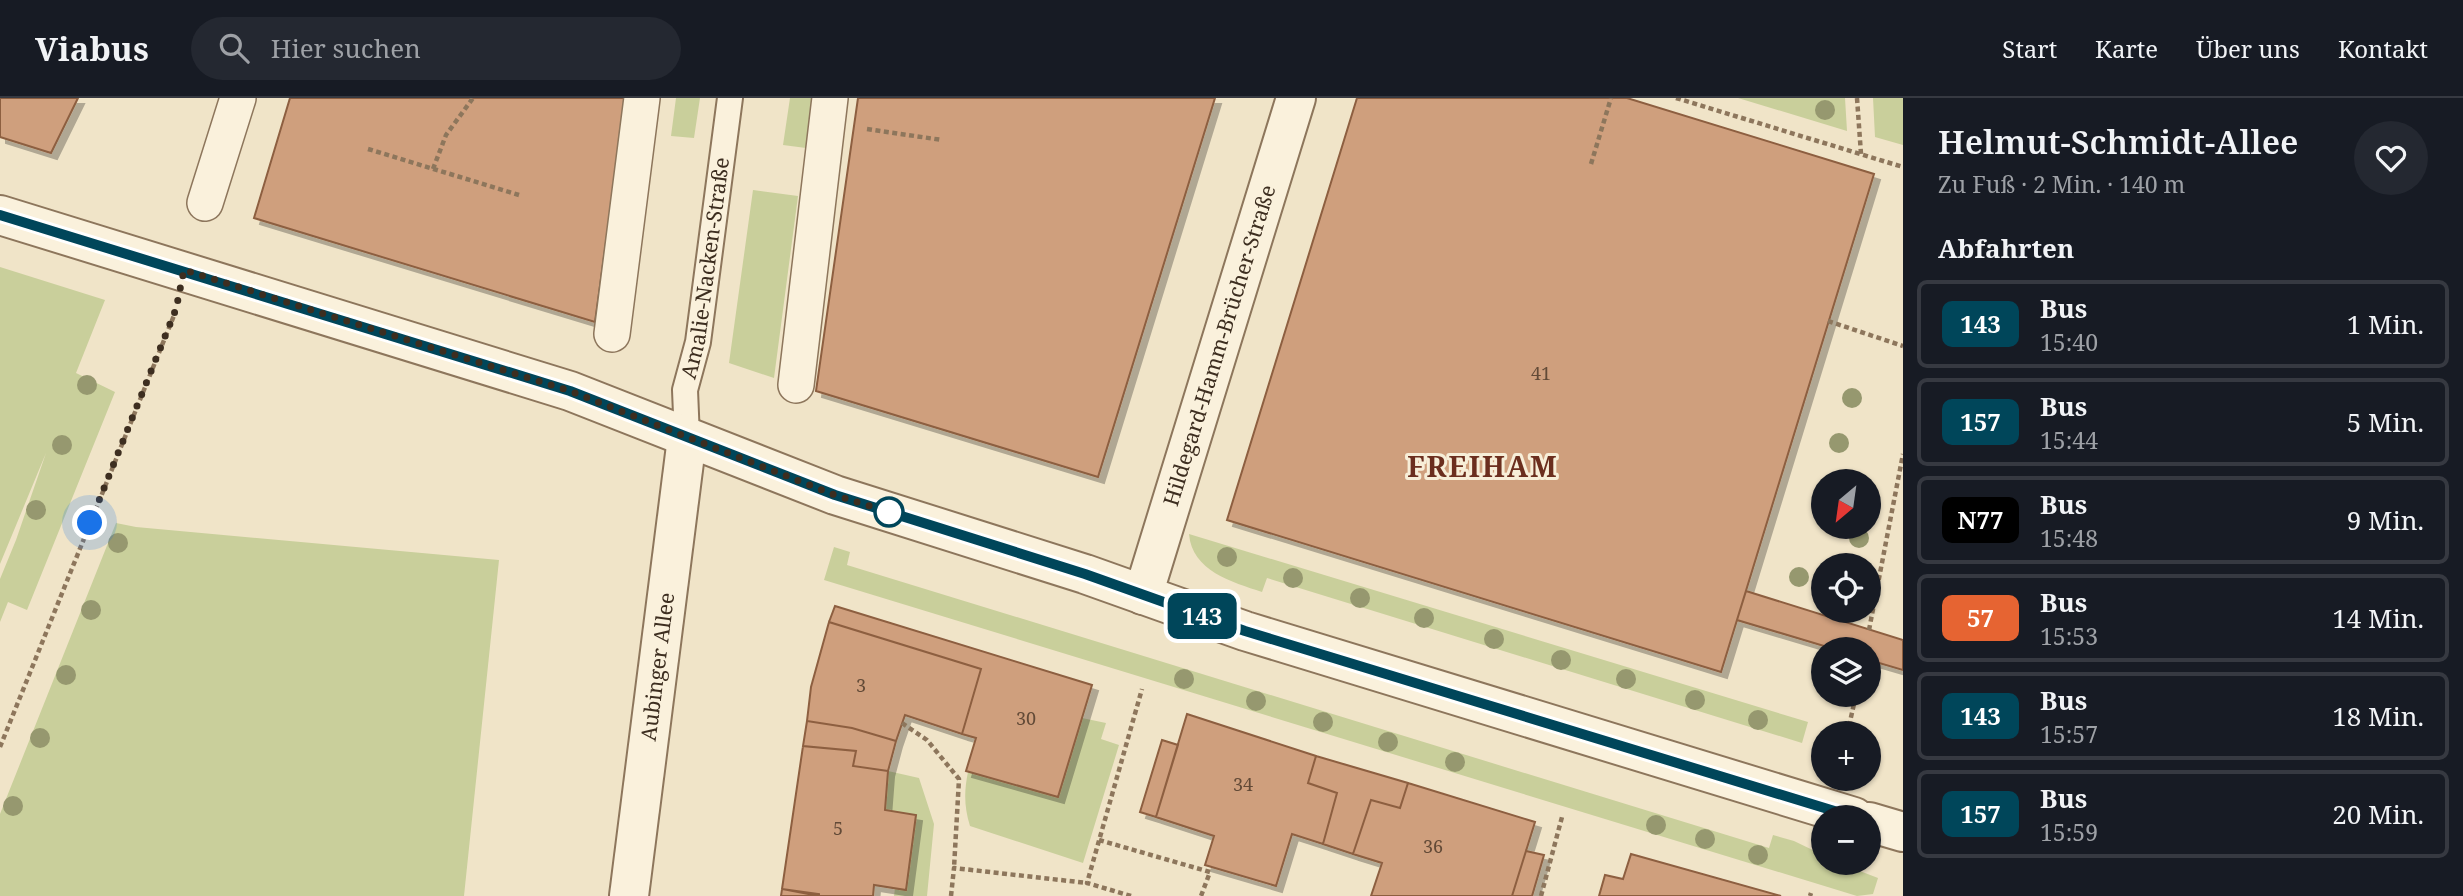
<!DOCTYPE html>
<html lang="de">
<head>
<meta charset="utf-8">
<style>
	:root { --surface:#171b24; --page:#242831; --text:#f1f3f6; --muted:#9ea1a6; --line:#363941 }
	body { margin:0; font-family:"Noto Serif",serif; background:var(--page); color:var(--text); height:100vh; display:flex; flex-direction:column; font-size:26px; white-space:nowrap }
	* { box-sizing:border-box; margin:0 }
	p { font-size:23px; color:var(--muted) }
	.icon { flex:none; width:38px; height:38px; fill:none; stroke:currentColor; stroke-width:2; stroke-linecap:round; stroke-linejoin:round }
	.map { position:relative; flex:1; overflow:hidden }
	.sheet { display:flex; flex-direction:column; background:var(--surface); width:560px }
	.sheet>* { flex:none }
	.badge { padding:0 14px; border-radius:10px; font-size:24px; line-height:46px }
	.needle { width:46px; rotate:209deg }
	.buttons { position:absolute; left:1811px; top:371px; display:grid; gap:14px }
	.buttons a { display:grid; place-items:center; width:70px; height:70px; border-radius:50%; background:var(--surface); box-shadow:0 2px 5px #0004; font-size:35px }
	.you { position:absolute; width:35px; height:35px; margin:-18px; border:5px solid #fff; border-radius:50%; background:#1a73e8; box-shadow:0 0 0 10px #1a73e833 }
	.map>.badge { position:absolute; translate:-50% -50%; box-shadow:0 0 0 4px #fff }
	h2 { padding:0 35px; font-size:26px; line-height:63px }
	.round { display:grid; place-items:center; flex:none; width:74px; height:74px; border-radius:37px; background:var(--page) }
	.summary { display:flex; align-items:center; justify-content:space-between; height:119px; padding:0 35px }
	h1 { font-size:33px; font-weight:600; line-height:52px }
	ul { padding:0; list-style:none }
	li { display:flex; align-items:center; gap:21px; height:88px; margin:0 14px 10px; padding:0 21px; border:4px solid var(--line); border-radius:10px }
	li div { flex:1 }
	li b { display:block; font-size:26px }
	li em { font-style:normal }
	li .badge { min-width:77px; font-weight:700; text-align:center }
	header { display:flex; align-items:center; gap:42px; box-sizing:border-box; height:98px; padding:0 35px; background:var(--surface); border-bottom:2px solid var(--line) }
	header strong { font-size:33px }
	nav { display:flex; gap:38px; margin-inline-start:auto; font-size:24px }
	.search { width:490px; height:63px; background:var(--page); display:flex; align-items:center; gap:18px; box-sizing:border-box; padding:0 24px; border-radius:38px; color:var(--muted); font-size:26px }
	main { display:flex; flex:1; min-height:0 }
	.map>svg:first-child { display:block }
	.green { fill:#c9cf9b }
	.building { fill:#cf9f7d; stroke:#8d5f41; stroke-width:2; filter:url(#shadow) }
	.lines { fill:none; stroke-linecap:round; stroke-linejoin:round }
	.service-casing { stroke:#8d765c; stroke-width:28 }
	.pedestrian-casing { stroke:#8d765c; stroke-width:38 }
	.minor-casing { stroke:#8d765c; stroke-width:42 }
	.path { stroke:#8d765c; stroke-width:4.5; stroke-dasharray:5 3.5; stroke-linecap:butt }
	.service { stroke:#faf1dc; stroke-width:24 }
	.pedestrian { stroke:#faf1dc; stroke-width:35 }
	.minor { stroke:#faf1dc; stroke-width:38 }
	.tree { fill:#96986f }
	.line-casing { stroke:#fff; stroke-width:16 }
	.line { stroke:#00465a; stroke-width:10 }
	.walk { stroke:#3d2e20; stroke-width:7; stroke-dasharray:0 12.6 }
	.stop-dot { fill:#fff; stroke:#00465a; stroke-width:3.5 }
	.labels { text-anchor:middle; stroke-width:6; stroke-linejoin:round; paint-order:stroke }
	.number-label { font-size:18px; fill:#624a37 }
	.street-label { font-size:21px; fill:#3d2e20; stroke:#f7eed8 }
	.district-label { font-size:28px; font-weight:bold; letter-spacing:2px; fill:#6b2e1e; stroke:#f7eed8 }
</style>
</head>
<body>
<header>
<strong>Viabus</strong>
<div class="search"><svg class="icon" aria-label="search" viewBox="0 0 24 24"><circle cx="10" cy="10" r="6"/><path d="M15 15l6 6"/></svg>Hier suchen</div>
<nav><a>Start</a><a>Karte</a><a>Über uns</a><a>Kontakt</a></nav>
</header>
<main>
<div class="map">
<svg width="1903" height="798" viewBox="0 0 1903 798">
	<defs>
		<filter id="shadow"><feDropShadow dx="6" dy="6" stdDeviation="0" flood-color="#0004"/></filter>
	</defs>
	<rect width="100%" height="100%" fill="#f0e4c8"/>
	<path class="green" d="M676,0H700L694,40L671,38Z
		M790,0H813L806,50L783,47Z
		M1738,0H1845L1847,33Z
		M1873,0H1903V47L1875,39Z
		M753,92L798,98L774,280L729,265Z
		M0,169L105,202L76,275L115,294L27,512L8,504L0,524V481L16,442L46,355L0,466Z
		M116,425L136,429L499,462L464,798H0V716Z
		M1189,436L1808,624L1802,645L1267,480L1262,494C1232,484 1192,473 1189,436Z
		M834,449L850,454L847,467L1769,750L1773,737L1794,743L1823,757L1824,765H1839L1878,780L1873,796L1857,798L824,482Z
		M1082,620L1106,625L1101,641L1119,647L1083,765L970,728C964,709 964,693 968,674L1057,699Z
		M888,673L919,680L934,726L927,798H894L895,790L906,791L916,717L885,712Z"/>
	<path class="building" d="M0,0H78L51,55L0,39Z
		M290,0H626L595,224L254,120Z
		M858,0H1215L1098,379L816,293Z
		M1357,0H1627L1874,76L1721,574L1227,422Z
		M1746,493L1903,542V572L1869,562V551H1834L1737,522Z
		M835,508L1092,587L1058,699L966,673L976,640L962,636L981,571L829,524Z
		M829,524L981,571L962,636L905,617L896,643L852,630L807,623L811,589Z
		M1187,616L1316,658L1308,685L1337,695L1323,746L1292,736L1276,788L1205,767L1214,738L1156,719Z
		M807,623L852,630L896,643L888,673L853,668L856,653L803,648Z
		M1162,642L1178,647L1156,719L1140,714Z
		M803,648L856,653L853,668L888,673L885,712L916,717L906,792L874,787L873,798H819L782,791Z
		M1316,658L1408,685L1400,710L1371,702L1353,756L1323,746L1337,695L1308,685Z
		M1408,685L1535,724L1512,798H1371L1382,765L1353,756L1371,702L1400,710Z
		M1526,753L1544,757L1532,798H1512Z
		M1631,756L1781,798H1599L1605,777L1623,781Z
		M782,791L819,796V798H781Z"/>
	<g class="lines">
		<g class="service-casing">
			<g id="service">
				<path id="s1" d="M687,340L685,292L698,244L730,0"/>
			</g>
		</g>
		<g class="pedestrian-casing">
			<path id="pedestrian" d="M205,105L238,0
				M612,236L642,0
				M796,287L830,0"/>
		</g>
		<g class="minor-casing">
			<g id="minor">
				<path d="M0,117L570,293L835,397L1085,476L1245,533L1854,719"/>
				<path id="s2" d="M1143,497L1296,0"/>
				<path d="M1869,724L1903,734"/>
				<path id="s3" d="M629,798L687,340"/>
			</g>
		</g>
		<path class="path" d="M1676,0L1903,69
			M1857,0L1861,56
			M867,31L942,42
			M368,51L519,97
			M1591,66L1611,0
			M433,71L446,37L473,0
			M1828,223L1903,248
			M1869,532L1903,356
			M902,625L927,642L959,681L954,770
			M1849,628L1856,597
			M0,649L175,215
			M1099,742L1210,774L1201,798
			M951,798L954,770L1087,785
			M1131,798L1087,785L1142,591
			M1541,798L1562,719
			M1810,798L1811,795"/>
		<use href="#service" class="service"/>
		<use href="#pedestrian" class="pedestrian"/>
		<use href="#minor" class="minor"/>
	</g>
	<g class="tree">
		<circle cx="1825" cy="12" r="10"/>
		<circle cx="87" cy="287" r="10"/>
		<circle cx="1852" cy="300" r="10"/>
		<circle cx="1839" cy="345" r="10"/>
		<circle cx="62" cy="347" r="10"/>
		<circle cx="36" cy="412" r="10"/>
		<circle cx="1859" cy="440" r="10"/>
		<circle cx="118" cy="445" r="10"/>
		<circle cx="1227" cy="459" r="10"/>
		<circle cx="1799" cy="479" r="10"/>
		<circle cx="1293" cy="480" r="10"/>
		<circle cx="1360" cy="500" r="10"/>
		<circle cx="91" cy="512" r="10"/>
		<circle cx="1424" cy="520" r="10"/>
		<circle cx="1494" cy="541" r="10"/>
		<circle cx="1561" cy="562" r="10"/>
		<circle cx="66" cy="577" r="10"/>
		<circle cx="1184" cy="581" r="10"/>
		<circle cx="1626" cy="581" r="10"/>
		<circle cx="1695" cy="602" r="10"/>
		<circle cx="1256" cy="603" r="10"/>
		<circle cx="1758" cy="622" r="10"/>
		<circle cx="1323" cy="624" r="10"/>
		<circle cx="40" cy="640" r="10"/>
		<circle cx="1388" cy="644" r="10"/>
		<circle cx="1455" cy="664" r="10"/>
		<circle cx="13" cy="708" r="10"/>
		<circle cx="1656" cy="727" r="10"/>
		<circle cx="1705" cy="741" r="10"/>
		<circle cx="1758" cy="757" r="10"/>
	</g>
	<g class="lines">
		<g class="line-casing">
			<path id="line" d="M0,117L570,293L835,397L1085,476L1245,533L1854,719"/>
		</g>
		<use href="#line" class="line"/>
		<path class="walk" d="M90,425L176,211L184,172L570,293L835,397L889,414"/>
	</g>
	<circle class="stop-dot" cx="889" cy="414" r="14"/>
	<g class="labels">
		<g class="number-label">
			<text x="1541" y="282">41</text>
			<text x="861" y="594">3</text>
			<text x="1026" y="627">30</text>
			<text x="1243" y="693">34</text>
			<text x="838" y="737">5</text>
			<text x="1433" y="755">36</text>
		</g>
		<g class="street-label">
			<text dy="7" stroke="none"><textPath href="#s1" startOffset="172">Amalie-Nacken-Straße</textPath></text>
			<text dy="7" stroke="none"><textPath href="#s2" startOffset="261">Hildegard-Hamm-Brücher-Straße</textPath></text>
			<text dy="7" stroke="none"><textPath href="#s3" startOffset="231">Aubinger Allee</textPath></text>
		</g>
		<g class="district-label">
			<text x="1483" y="379">FREIHAM</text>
		</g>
	</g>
</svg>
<div class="buttons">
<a><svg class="needle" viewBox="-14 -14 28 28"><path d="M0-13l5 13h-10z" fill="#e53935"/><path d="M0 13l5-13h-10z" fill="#9ea1a6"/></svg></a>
<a><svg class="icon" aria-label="locate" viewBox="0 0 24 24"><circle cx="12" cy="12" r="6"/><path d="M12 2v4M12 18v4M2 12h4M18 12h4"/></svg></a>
<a><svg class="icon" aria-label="layers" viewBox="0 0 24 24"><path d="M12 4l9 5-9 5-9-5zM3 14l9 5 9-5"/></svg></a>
<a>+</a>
<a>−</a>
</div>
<div class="you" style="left:90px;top:425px"></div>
<b class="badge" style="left:1202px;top:518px;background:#00465a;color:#fff">143</b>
</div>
<section class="sheet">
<div class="summary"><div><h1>Helmut-Schmidt-Allee</h1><p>Zu Fuß · 2 Min. · 140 m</p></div><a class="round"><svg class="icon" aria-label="heart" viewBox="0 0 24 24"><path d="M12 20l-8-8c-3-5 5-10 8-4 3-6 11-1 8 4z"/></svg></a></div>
<h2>Abfahrten</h2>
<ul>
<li><span class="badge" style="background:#00465a;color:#fff">143</span><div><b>Bus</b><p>15:40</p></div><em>1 Min.</em></li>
<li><span class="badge" style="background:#00465a;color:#fff">157</span><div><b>Bus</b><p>15:44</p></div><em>5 Min.</em></li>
<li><span class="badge" style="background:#000;color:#fff">N77</span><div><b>Bus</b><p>15:48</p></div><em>9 Min.</em></li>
<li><span class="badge" style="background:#e66432;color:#fff">57</span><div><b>Bus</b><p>15:53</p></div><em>14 Min.</em></li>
<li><span class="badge" style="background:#00465a;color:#fff">143</span><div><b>Bus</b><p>15:57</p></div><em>18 Min.</em></li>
<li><span class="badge" style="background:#00465a;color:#fff">157</span><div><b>Bus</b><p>15:59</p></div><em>20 Min.</em></li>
</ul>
</section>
</main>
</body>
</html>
